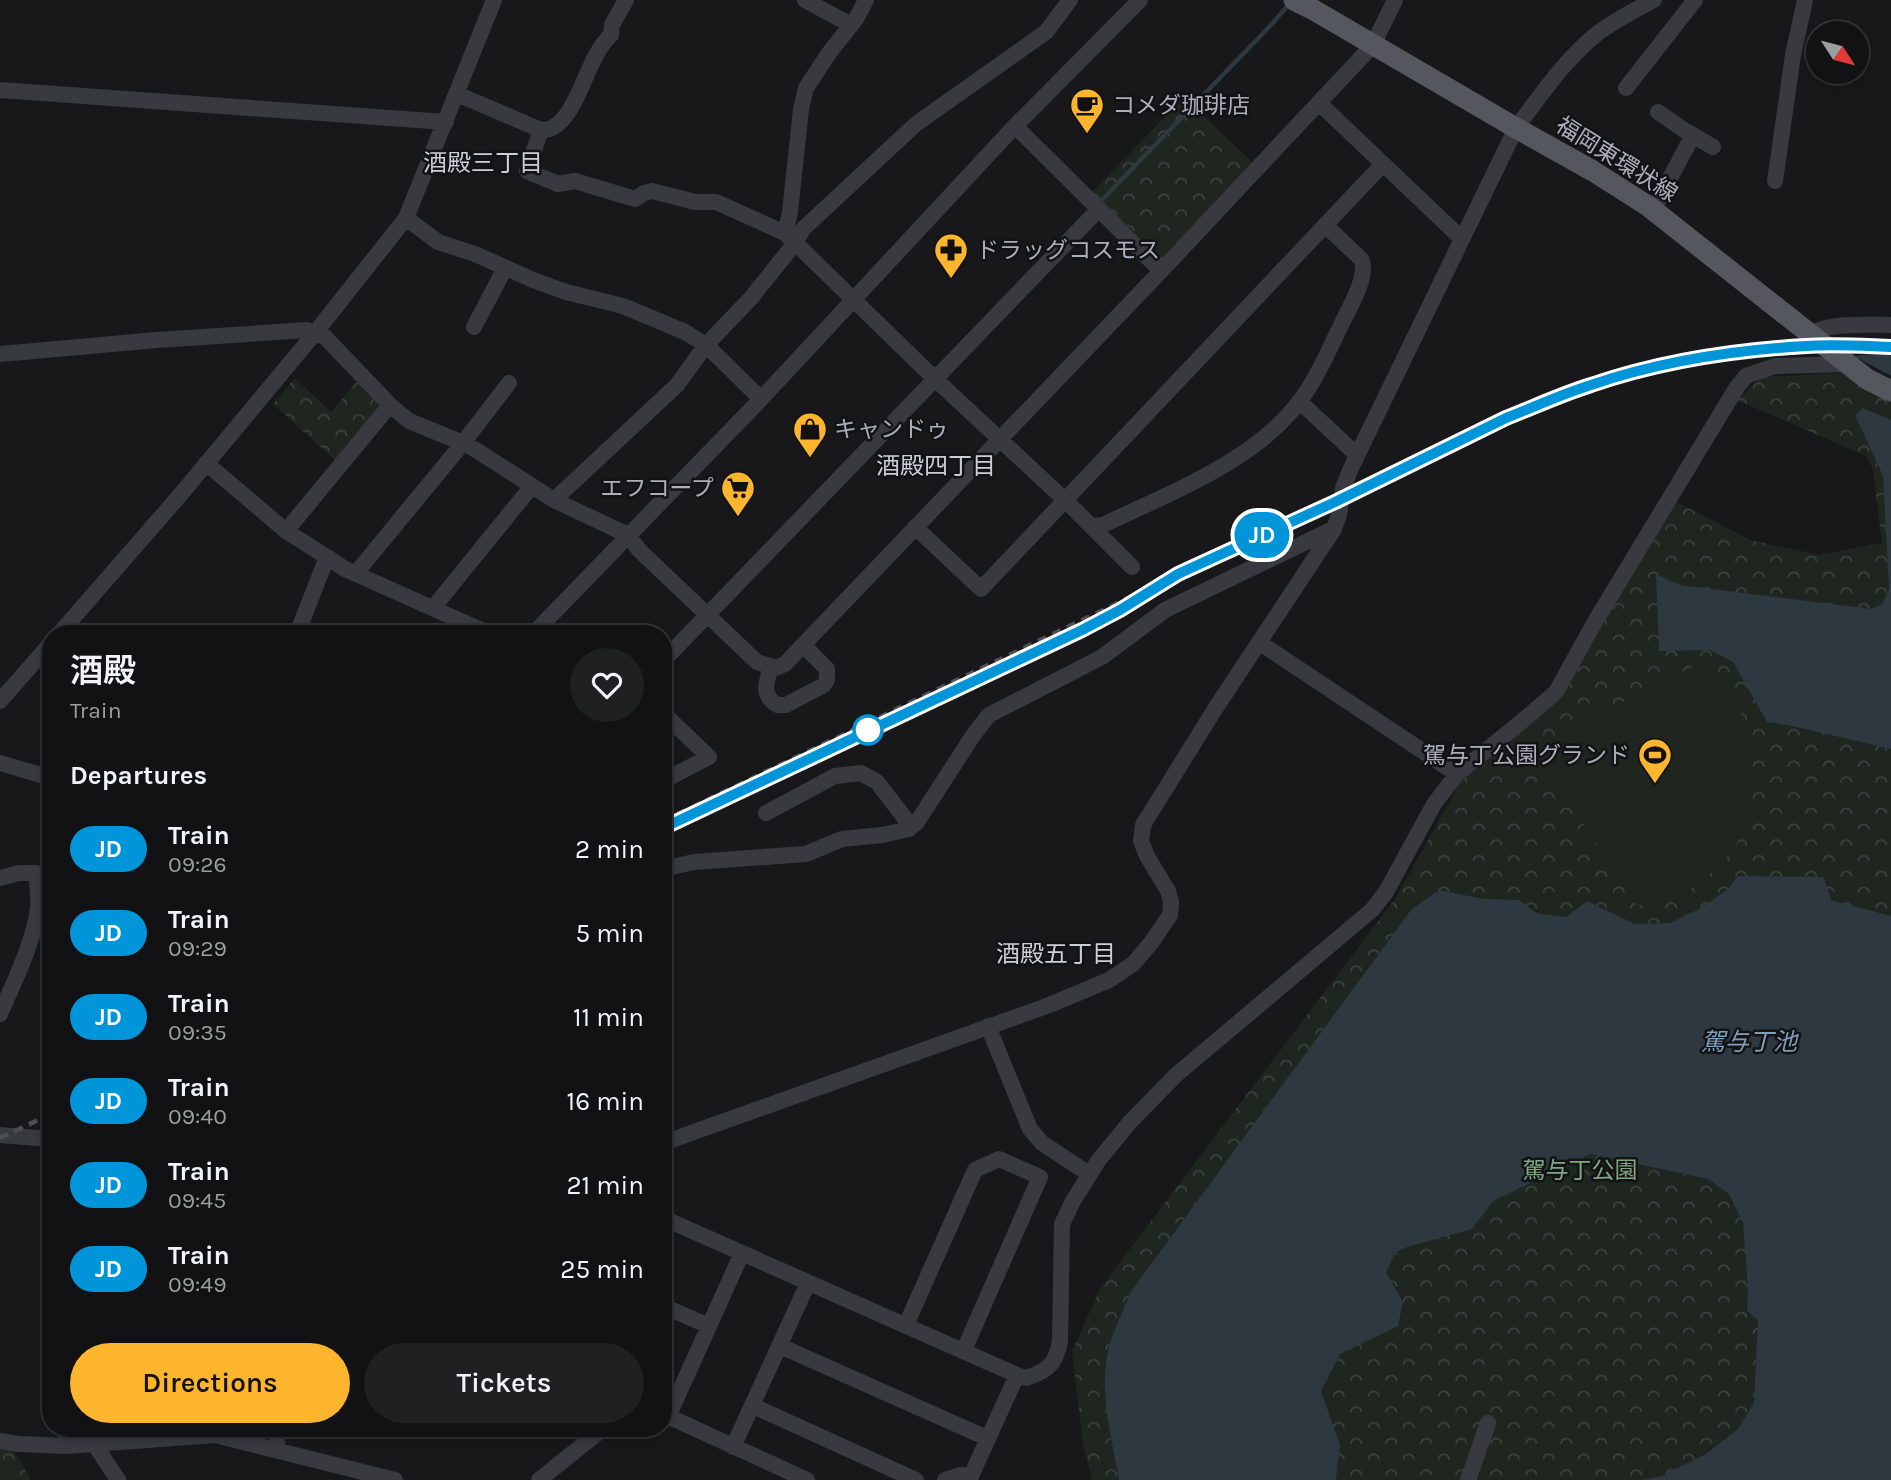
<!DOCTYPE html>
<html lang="en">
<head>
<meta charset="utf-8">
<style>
	:root { --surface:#121214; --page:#1f2022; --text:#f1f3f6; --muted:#9c9ea0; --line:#313234; --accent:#fdb52e }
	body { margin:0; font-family:Karla,"Noto Sans JP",sans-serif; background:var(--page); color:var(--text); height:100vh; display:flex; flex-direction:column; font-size:26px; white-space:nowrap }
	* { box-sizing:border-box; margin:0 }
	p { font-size:23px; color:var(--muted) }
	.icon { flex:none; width:38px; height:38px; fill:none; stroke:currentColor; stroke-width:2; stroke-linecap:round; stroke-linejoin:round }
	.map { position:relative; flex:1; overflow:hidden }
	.drawer { position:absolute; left:42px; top:625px; width:630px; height:812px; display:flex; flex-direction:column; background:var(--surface); border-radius:28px; box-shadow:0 4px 10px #0003,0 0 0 2px var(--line) }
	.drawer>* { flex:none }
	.badge { padding:0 14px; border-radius:23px; font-size:24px; line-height:46px }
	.needle { width:46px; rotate:126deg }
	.tools { position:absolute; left:1806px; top:21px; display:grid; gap:14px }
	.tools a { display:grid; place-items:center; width:63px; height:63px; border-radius:50%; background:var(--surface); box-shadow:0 4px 10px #0003,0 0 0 2px var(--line); font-size:35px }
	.map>.badge { position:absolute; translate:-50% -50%; box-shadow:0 0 0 4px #fff }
	h2 { padding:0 28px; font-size:26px; line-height:63px }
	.round { display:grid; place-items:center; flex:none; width:74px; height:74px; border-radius:37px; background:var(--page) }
	.head { display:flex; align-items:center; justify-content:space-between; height:119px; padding:0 28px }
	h1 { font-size:33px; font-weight:600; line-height:52px }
	.primary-button { display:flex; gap:14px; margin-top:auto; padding:14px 28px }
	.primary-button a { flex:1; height:80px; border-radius:42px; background:var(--accent); color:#111; font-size:28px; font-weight:600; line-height:80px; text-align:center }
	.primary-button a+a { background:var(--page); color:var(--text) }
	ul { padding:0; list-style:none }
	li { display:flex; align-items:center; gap:21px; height:84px; padding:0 28px }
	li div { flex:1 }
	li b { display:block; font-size:26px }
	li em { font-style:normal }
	li .badge { min-width:77px; font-weight:700; text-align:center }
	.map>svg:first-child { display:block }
	.forest { fill:url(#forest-crowns) }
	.pitch { fill:#1e261f }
	.water { fill:#2d3840 }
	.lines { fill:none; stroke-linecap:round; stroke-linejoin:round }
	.stream { stroke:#2d3840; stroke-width:4.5 }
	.minor { stroke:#393a40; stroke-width:16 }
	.major { stroke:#55575f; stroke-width:21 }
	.rail { stroke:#4c4e55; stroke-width:4.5; stroke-dasharray:9 7; stroke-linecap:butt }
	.line-casing { stroke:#fff; stroke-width:16 }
	.line { stroke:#0095d9; stroke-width:10 }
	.stop-dot { fill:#fff; stroke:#0095d9; stroke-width:3.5 }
	.labels { text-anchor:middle; stroke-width:5; stroke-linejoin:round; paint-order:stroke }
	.poi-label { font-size:23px; fill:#aaafbb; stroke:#131316; text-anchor:start }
	.street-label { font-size:23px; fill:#aaafbb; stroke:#131316 }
	.park-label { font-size:23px; fill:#80a782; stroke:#131316 }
	.neighbourhood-label { font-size:24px; fill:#cbced7; stroke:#131316 }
	.water-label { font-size:24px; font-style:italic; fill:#7f9eb8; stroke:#131316 }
</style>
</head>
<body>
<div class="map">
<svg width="1891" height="1480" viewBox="0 0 1891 1480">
	<defs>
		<pattern id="forest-crowns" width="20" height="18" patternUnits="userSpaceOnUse" patternTransform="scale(1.75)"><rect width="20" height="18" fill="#1e261f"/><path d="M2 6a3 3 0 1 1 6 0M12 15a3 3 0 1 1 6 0" fill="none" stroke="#3c433e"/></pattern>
	</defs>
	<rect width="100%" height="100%" fill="#18181b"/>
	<path class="forest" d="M1184,97L1254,164L1162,261L1091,193Z
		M1845,373L1891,399V1480H1092L1083,1443L1072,1351L1101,1287L1395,899L1463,777L1558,694L1673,500L1750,540L1819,555L1882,543L1873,469L1866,456L1737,400L1762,377Z
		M295,378L331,412L358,380L381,403L336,461L273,404Z
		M0,1438C14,1449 23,1465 31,1480H0Z"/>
	<path class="pitch" d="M1700,663L1720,674L1743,717L1753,763L1751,808L1735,848L1699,885L1652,907L1636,904L1541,759L1547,740Z"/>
	<path class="water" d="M1879,353H1891V376L1854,356Z
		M1863,408L1891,420V749L1788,725L1767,722L1733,662L1710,650L1659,651L1656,574L1680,585L1872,609L1882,604L1889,589L1883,476L1855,415Z
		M1738,876L1824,877L1831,900L1891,916V1480H1640L1659,1477L1706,1454L1738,1429L1754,1403L1758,1320L1747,1311L1748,1288L1743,1223L1729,1194L1708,1179L1591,1154L1493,1201L1472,1229L1407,1247L1395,1253L1386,1272L1403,1302L1398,1326L1340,1354L1321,1391L1340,1445L1336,1480H1119C1112,1440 1100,1397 1107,1356C1111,1334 1123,1311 1132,1290L1411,910L1439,890L1484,899L1519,900L1536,913L1566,917L1587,901L1635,924L1670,923L1701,908L1727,890Z"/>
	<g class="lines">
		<path class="stream" d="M1098,204L1271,25L1290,3"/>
		<path class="minor" d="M805,0L851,25
			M866,0L856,19L829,53L806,88L801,109L790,212L785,233L935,379L1065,500L1132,567
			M1626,88L1695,0
			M0,90L446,122
			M457,94L541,130C543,130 551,129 552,128C580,113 586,57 611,35L612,25L626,0
			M1319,103L1462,239
			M1658,112L1684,130L1713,147
			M1015,126L1161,271
			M541,130L527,171L558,184L575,181L635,199L644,193L652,191L695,202H716L785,233
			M1775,181L1793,55L1805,0
			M1653,210L1693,135
			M406,218L438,242L475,254L533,280L566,292L623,306L685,332L706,345L761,399
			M474,327L505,268
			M1812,334C1825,322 1873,325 1891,325
			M0,354L157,340L307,330L325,337L390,405L409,421L468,445L554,500L628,535L639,550L757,662L776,668L785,664L803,645L1161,271L1373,45L1395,0
			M1299,401L1357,455
			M206,463L286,531
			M554,500L677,385L706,345L751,298L795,243L803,229L916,124L1046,32L1070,0
			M1091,526L1103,525C1173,491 1268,457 1310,386C1323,365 1333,341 1344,319C1351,305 1369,274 1361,259L1325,225
			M915,527L981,589L1383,164
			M327,557L345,569L490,634
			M356,573L463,443L509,383
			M433,608L532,486
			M59,634L181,494L315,333L406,218L494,0
			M297,634L327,557L286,531L390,405
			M533,634L761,399L1015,126L1140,0
			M1260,643L1457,774
			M663,661L1099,209
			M771,667C766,683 761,694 777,705H786L824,685L827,680V669L803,645
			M0,701L51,643
			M663,713L709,757L663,781
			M0,763L51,778
			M766,813L835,776L861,773L877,782L904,817L909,829
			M663,869L694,862L806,854L842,839L882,835L909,829L917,822L974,734L989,715L1102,657L1165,610L1331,530
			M0,878L19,873H36C37,884 39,895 38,906C36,938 13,984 0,1014
			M988,1026L1030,1129L1042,1143L1089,1174
			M0,1135L51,1139
			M663,1143L1047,1006L1109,980L1133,964L1151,943L1170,915L1171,902L1168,891L1147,856L1141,841L1143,825L1215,709L1334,529L1339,515L1343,488L1351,468L1516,128C1541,95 1565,59 1598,33C1615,20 1635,10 1654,0
			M663,1218L1017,1375L1026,1378C1048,1371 1056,1364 1060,1341L1062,1224L1073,1201L1098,1161L1130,1122L1176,1075L1372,910L1386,892L1434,804L1457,774L1521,722L1556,692L1593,625L1737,387L1746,376L1775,366L1848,364
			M663,1306L709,1326
			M906,1325L975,1170L999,1159L1040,1177L964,1350
			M780,1346L987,1438
			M753,1406L916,1480
			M663,1414L807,1480
			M668,1417L742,1253
			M276,1428L278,1450
			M0,1441L19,1444L66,1446L215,1435L395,1480
			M95,1445L118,1480
			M66,1446L68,1428
			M733,1447L808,1283
			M539,1480L604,1428
			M945,1480L961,1475L971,1476L1017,1375
			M1468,1480L1488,1423"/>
		<path class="major" d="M1294,0L1312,9L1516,128L1593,171L1648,206L1867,379L1891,391"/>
		<path class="rail" d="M663,821L1178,574L1335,501L1506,417L1591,384L1680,361L1756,350L1825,345L1891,347
			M0,1138L51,1114"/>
	</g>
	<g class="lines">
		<g class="line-casing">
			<path id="line" d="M663,828L1082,630L1120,610L1178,574L1335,502L1506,418C1534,407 1562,394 1591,385C1658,362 1735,350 1806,346C1834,344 1863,346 1891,347"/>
		</g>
		<use href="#line" class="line"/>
	</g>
	<defs>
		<g id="cafe-pin" transform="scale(1.75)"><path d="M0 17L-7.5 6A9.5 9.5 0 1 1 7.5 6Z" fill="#fdb52e" stroke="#131316"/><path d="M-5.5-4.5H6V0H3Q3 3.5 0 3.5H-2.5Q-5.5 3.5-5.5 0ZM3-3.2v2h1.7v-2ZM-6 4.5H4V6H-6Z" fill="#111"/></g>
		<g id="pharmacy-pin" transform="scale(1.75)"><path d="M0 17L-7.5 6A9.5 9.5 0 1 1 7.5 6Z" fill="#fdb52e" stroke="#131316"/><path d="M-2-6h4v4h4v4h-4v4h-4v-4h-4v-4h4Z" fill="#111"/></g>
		<g id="shop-pin" transform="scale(1.75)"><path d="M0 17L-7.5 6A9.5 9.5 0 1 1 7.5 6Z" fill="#fdb52e" stroke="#131316"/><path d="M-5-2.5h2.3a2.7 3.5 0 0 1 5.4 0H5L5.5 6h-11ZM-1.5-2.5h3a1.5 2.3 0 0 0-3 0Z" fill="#111"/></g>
		<g id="supermarket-pin" transform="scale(1.75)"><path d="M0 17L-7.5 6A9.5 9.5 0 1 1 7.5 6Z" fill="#fdb52e" stroke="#131316"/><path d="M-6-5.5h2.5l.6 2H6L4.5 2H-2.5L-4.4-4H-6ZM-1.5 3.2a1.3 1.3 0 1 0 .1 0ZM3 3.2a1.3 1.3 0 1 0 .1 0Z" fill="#111"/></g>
		<g id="stadium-pin" transform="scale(1.75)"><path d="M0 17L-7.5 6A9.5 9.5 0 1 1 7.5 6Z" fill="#fdb52e" stroke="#131316"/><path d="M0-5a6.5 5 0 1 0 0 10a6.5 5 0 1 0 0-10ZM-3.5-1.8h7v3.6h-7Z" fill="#111"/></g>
	</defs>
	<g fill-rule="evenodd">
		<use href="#cafe-pin" x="1087" y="105"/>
		<use href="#pharmacy-pin" x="951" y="250"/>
		<use href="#shop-pin" x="810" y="429"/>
		<use href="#supermarket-pin" x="738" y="488"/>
		<use href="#stadium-pin" x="1655" y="755"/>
	</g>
	<circle class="stop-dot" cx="868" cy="730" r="14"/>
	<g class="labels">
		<g class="poi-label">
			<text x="1112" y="113">コメダ珈琲店</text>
			<text x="976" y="258">ドラッグコスモス</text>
			<text x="834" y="437">キャンドゥ</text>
			<text x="714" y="496" text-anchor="end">エフコープ</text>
			<text x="1630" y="763" text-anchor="end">駕与丁公園グランド</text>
		</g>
		<g class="street-label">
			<text transform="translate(1617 159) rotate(32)" y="8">福岡東環状線</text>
		</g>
		<g class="park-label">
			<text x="1580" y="1178">駕与丁公園</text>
		</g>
		<g class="neighbourhood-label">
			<text x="483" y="171">酒殿三丁目</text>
			<text x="936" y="474">酒殿四丁目</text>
			<text x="1056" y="962">酒殿五丁目</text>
		</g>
		<g class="water-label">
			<text x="1749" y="1050">駕与丁池</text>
		</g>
	</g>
</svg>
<div class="tools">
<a><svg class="needle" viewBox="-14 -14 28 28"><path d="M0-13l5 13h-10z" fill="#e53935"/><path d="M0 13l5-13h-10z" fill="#9c9ea0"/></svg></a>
</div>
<b class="badge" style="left:1262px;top:535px;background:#0095d9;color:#fff">JD</b>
<section class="drawer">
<div class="head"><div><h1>酒殿</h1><p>Train</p></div><a class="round"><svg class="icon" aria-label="heart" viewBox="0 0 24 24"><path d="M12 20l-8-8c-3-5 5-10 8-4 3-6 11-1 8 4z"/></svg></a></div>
<h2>Departures</h2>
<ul>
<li><span class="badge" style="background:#0095d9;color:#fff">JD</span><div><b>Train</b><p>09:26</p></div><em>2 min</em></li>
<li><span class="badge" style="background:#0095d9;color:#fff">JD</span><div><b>Train</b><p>09:29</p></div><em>5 min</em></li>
<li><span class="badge" style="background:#0095d9;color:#fff">JD</span><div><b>Train</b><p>09:35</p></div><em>11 min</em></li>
<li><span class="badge" style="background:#0095d9;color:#fff">JD</span><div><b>Train</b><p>09:40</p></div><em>16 min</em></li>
<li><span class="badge" style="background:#0095d9;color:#fff">JD</span><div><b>Train</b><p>09:45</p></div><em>21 min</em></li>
<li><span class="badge" style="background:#0095d9;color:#fff">JD</span><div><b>Train</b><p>09:49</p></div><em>25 min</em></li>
</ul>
<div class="primary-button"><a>Directions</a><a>Tickets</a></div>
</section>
</div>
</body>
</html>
